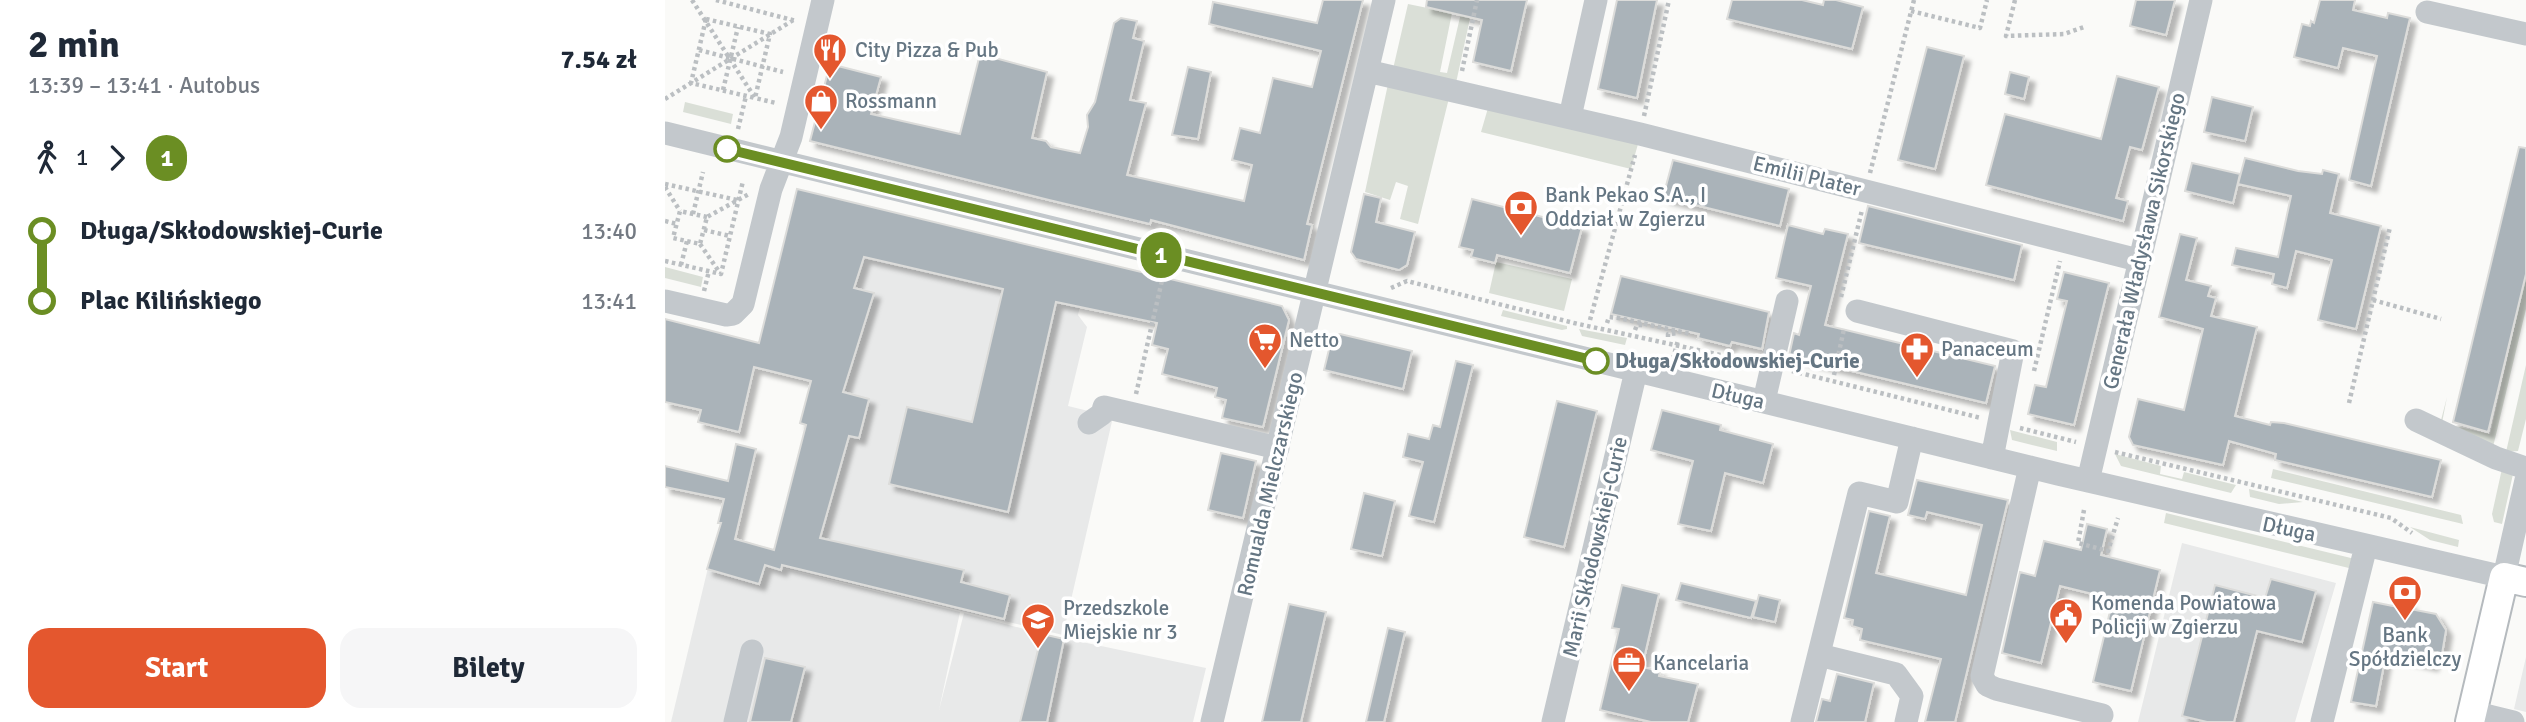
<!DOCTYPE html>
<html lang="pl">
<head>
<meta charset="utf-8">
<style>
	:root { --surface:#fff; --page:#f6f6f7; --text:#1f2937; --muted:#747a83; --accent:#e4572e }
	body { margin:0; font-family:Signika,sans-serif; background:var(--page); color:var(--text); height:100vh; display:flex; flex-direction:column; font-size:26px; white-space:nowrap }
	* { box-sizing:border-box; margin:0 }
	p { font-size:23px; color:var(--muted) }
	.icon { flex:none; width:38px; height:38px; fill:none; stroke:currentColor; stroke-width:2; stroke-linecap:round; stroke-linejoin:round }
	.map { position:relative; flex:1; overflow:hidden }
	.panel { display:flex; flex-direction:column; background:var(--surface); width:665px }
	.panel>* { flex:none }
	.badge { padding:0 14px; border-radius:23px; font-size:24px; line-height:46px }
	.map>.badge { position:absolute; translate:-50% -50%; box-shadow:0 0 0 4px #fff }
	.legs { display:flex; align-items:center; gap:10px; height:77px; padding:0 28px; font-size:23px }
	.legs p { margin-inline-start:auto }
	.summary { display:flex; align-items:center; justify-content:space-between; height:119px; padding:0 28px }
	h1 { font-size:38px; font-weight:700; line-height:52px }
	.action { display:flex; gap:14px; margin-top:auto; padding:14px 28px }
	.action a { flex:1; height:80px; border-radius:21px; background:var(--accent); color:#fff; font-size:28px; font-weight:700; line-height:80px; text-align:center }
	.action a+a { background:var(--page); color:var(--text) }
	ul { padding:0 28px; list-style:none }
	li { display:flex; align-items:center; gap:24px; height:70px; font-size:26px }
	li i { display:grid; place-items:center; width:10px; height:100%; margin:0 9px; background:currentColor }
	li i::after { content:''; width:18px; height:18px; margin:-9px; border:5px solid; border-radius:50%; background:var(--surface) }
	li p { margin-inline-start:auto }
	li:first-child i { background:linear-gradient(#0000 50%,currentColor 0) }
	li:last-child i { background:linear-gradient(currentColor 50%,#0000 0) }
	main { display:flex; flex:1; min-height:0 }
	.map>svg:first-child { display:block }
	.built { fill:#e8e9e9 }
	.green { fill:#dadfd7 }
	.building { fill:#aab3b9; stroke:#dcdcda; stroke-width:2; filter:url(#shadow) }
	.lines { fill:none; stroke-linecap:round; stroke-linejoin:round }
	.major-casing { stroke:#b5babe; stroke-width:32 }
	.path { stroke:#bbbfc2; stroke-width:4.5; stroke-dasharray:3.5 3.5; stroke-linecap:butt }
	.minor { stroke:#c3c8cc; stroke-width:23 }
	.major { stroke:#fff; stroke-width:28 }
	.line-1-casing { stroke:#fff; stroke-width:16 }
	.line-1 { stroke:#6b8e23; stroke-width:10 }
	.stop-1-dot { fill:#fff; stroke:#6b8e23; stroke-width:3.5 }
	.labels { text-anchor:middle; stroke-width:7; stroke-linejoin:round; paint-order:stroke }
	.poi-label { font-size:21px; fill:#657683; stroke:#fff; text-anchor:start }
	.street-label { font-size:21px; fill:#657683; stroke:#fff }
	.stop-label { font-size:21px; font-weight:bold; fill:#657683; stroke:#fff; text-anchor:start }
</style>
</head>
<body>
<main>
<section class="panel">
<div class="summary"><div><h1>2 min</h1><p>13:39 – 13:41 · Autobus</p></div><b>7.54 zł</b></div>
<div class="legs"><svg class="icon" aria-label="walk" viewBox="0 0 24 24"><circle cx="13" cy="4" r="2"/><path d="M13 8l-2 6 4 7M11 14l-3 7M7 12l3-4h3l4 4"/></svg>1<svg class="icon" aria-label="forward" viewBox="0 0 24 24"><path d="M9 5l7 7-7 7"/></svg><b class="badge" style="background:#6b8e23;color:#fff">1</b></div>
<ul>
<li><i style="color:#6b8e23"></i><b>Długa/Skłodowskiej-Curie</b><p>13:40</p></li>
<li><i style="color:#6b8e23"></i><b>Plac Kilińskiego</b><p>13:41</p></li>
</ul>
<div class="action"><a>Start</a><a>Bilety</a></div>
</section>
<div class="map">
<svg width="1861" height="722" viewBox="0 0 1861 722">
	<defs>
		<filter id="shadow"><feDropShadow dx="6" dy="6" stdDeviation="2" flood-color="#0004"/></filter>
	</defs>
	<rect width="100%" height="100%" fill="#fafaf8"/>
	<path class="built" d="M132,189L425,259L413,315L422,327L403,406L448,417L398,635L117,568L146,457L156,277L113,267Z
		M1517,543L1671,583L1630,722H1473Z
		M47,551L295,612L274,710L299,613L374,633L541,668L528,722H6Z
		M1861,657V712L1849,709Z"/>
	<path class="green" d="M799,0H809L791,83L728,69L743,4L787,13L775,72L782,73Z
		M723,84L784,98L753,224L735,219L743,186L731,182L725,200L700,192Z
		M20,102L68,114L66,124L18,112Z
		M823,108L973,144L966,169L816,132Z
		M831,262L907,279L899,311L824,293Z
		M0,267L38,277L36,287L0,278Z
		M1861,276V309L1828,447L1775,424L1782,397L1777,423L1825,434Z
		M838,310L902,326V329L897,330L836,316Z
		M914,329L962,338L960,345L917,336Z
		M1861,365V419L1853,451L1841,452Z
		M1345,430L1392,442V451L1347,440Z
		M1450,454L1496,466L1495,474L1517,479L1519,472L1571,485L1566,493L1456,466Z
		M1838,464L1848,474L1837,524L1829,522L1827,514Z
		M1608,469L1796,515L1798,524L1606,478Z
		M1584,489L1638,502L1614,504L1585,497Z
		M1501,513L1690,559L1688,569L1499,523Z
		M1745,527L1794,540L1793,547L1765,540Z"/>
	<path class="building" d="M658,0H698L642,224L647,225L639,260L486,220L485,224L384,200L145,141L165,64L216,77L206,114L295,134L315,54L382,72L367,138L381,141L386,147L415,153L423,127L422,115L430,102L449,23L456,18L472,21L468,38L479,41L465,100L481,103L462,175L579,201L587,165L567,160L575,128L595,133L608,78L647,87L656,51L544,24L548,2L652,23Z
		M762,0H862L846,71L808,62L817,20L761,7Z
		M952,0H992L972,98L933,89Z
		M1067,0H1137L1158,5L1159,0H1171L1198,7L1187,49L1062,19Z
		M1471,0H1510L1501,35L1465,26Z
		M1655,0H1690L1688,10L1722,18L1723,13L1745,18L1706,186L1684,180L1712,56L1678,48L1673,68L1629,57L1637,24L1645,26L1646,21L1649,23Z
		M1262,47L1299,56L1270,169L1233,160Z
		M523,67L546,72L533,139L507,135Z
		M1345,72L1364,77L1359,99L1340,94Z
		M1452,76L1494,87L1477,150L1465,147L1451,198L1463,201L1458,221L1321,185L1340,114L1436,139Z
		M1547,97L1588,107L1580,141L1539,132Z
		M1854,147L1861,148V274L1823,432L1788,422Z
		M1580,158L1633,171L1657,174L1658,170L1674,174L1665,213L1716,226L1691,329L1653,320L1667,260L1631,251L1622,288L1607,284L1609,274L1567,265L1571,248L1613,257L1626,196L1573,184Z
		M1008,160L1124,189L1115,226L998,197Z
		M1527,163L1575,174L1568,203L1520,191Z
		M132,189L617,306L624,320L598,427L557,418L561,400L550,397L552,388L497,374L503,349L487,345L492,323L391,302L343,512L224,484L242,407L307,422L338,289L199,257L189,288L209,293L178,392L204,399L194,438L184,436L155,538L299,570L296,582L345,595L339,619L117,565L116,570L100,565L94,584L42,569L56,523H53L59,499L0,487V466L63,481L71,444L91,449L70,539L109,550L141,425L135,423L146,381L89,367L74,432L33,422L36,410L0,402V319L94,343Z
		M699,194L716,198L711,222L750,232L742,265L734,270L691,259L686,252Z
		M807,199L917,227L905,273L832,255L830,263L806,257L808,250L794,247Z
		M1203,206L1357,245L1349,280L1194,243Z
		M1123,225L1158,234L1160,229L1183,234L1160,325L1330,366L1321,403L1124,356L1129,333L1134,335L1146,286L1111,278Z
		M1515,234L1532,238L1521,280L1546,286L1543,296L1551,298L1546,316L1592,327L1570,416L1605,425L1606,422L1619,423L1776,460L1767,497L1610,460L1611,454L1564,441L1558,465L1468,445L1464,437L1473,399L1519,410L1538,329L1494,317Z
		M1399,272L1444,283L1409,425L1363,414L1370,385L1381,387L1402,301L1392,299Z
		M956,276L1104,312L1097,349L1067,342L1065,346L1033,338L1034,334L946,314Z
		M675,334L747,351L738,389L659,370L667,337Z
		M791,361L808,365L769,522L744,516L758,462L738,457L743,434L764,439L768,425L775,427Z
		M892,401L932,411L899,547L859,537Z
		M997,410L1056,425L1055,430L1108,444L1098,483L1060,473L1046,531L1013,524L1028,461L986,450Z
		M556,453L591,461L578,518L543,510Z
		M1252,480L1343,500L1290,722H1260L1276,659L1195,640L1197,629L1187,626L1188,620L1179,618L1204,511L1225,516L1211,573L1301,595L1317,525L1262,512L1260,519L1243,515Z
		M699,493L730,501L717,556L686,549Z
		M1422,524L1442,529L1436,555L1495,570L1466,691L1428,682L1448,599L1395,586L1376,663L1337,653L1355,572L1370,576L1379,541L1416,550Z
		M1606,579L1651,591L1637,642L1592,631L1569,722H1542L1517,716L1550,585L1600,598Z
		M1016,583L1091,601L1086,618L1011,600Z
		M957,585L994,594L977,667L995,671L994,676L1033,684L1023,722H986L935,710L954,629L947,628Z
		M1094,595L1115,600L1110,622L1088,617Z
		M1729,601L1746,604L1745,609L1771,614L1781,630L1777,654L1769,652L1767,665L1721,654L1711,706L1686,702L1708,602L1728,606Z
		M624,604L661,612L636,722H597Z
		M723,628L740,632L719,722H701Z
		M377,634L399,639L382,722H355Z
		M100,658L140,667L126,722H85Z
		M1172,674L1209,683L1200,722H1151L1157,699L1165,701Z"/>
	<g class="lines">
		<g class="major-casing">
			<path id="major" d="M1805,722L1839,577L1861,582"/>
		</g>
		<path class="path" d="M27,0L90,98L111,103
			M51,0L131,21
			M1350,0L1341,36L1399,34L1419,27
			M1246,11L1315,28L1322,0
			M41,19L105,34L90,98L26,83Z
			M34,50L118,72
			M797,71L812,0
			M58,90L73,27
			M0,99L130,19
			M979,116L1004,0
			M73,129L81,96
			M1205,173L1249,0
			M0,184L72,200
			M0,187L15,211
			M28,214L38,172
			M42,217L15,211L8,238L35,244L42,217L84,194
			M0,221L12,224
			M39,230L65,236
			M35,244L55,273
			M0,261L56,274L78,181
			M16,265L22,241
			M726,288L742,281L909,323L1088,362
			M39,291L44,271
			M1176,297L1197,210
			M1708,300L1776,319
			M925,320L970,155
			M942,323L944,317L954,318L1026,334
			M970,330L972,325H978
			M1003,337V334L1014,333
			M1008,359L1013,340
			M1127,371L1316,418
			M1369,371L1395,261
			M1169,375L1179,329
			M471,394L498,276
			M1684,403L1725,227
			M1355,428L1411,442
			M1450,452L1726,518L1747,533
			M1419,510L1413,543L1443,551L1453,518"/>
		<path class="minor" d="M1762,12L1861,34
			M702,71L975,134L1473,260
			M905,117L931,0
			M0,133L1393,474L1839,577L1861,480
			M0,301L61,315L68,314L78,304L106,189L126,137L158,0
			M1192,311L1348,351L1327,458
			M1099,401L1122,301
			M1751,420L1831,458L1861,468
			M424,423L437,414L439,407L613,448
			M1365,467L1317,676L1322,685L1331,689L1437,715
			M1423,481L1536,0
			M1154,655L1231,674L1247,696L1241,722
			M1807,712L1848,722
			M70,722L87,651
			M547,722L719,0
			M888,722L971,371
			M1137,722L1194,493L1232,502L1247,438
			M1657,722L1701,546"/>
		<use href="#major" class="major"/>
	</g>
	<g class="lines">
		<g class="line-1-casing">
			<path id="line-1" d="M62,149L931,361"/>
		</g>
		<use href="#line-1" class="line-1"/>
	</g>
	<defs>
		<g id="restaurant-pin" transform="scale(1.75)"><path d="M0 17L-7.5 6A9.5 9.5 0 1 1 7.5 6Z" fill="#e4572e" stroke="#fff"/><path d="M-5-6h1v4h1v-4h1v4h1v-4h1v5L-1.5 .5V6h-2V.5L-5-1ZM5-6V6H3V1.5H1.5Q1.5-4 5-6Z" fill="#fff"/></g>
		<g id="shop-pin" transform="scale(1.75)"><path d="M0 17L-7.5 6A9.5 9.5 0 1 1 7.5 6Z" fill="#e4572e" stroke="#fff"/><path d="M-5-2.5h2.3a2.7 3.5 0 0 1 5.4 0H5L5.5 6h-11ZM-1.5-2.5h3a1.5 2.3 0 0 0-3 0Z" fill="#fff"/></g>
		<g id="bank-pin" transform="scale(1.75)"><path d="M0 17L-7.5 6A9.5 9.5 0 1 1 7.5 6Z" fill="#e4572e" stroke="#fff"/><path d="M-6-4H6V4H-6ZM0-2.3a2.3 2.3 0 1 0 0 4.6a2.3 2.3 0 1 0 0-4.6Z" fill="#fff"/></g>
		<g id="supermarket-pin" transform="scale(1.75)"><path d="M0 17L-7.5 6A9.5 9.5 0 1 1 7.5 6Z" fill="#e4572e" stroke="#fff"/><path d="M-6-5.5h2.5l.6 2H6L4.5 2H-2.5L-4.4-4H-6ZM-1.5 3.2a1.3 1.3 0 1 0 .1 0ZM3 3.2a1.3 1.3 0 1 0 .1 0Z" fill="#fff"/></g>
		<g id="pharmacy-pin" transform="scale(1.75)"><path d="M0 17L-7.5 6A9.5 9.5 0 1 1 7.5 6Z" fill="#e4572e" stroke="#fff"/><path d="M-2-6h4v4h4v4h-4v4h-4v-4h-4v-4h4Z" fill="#fff"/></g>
		<g id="civic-pin" transform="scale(1.75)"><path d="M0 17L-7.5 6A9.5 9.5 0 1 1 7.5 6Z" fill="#e4572e" stroke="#fff"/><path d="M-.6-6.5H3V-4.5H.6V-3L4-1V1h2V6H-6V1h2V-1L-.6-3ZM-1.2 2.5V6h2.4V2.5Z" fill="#fff"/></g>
		<g id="school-pin" transform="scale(1.75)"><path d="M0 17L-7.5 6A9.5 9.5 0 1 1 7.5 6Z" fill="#e4572e" stroke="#fff"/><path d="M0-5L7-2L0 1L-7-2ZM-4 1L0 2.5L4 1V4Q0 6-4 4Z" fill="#fff"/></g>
		<g id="office-pin" transform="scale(1.75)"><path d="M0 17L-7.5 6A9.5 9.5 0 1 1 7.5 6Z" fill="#e4572e" stroke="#fff"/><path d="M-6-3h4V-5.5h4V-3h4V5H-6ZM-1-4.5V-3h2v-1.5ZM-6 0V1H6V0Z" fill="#fff"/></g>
	</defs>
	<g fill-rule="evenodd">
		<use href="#restaurant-pin" x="165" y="50"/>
		<use href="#shop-pin" x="156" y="101"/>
		<use href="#bank-pin" x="856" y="207"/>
		<use href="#supermarket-pin" x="600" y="340"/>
		<use href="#pharmacy-pin" x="1252" y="349"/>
		<use href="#bank-pin" x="1740" y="592"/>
		<use href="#civic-pin" x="1401" y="615"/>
		<use href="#school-pin" x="373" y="620"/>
		<use href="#office-pin" x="964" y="663"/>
	</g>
	<g class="stop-1-dot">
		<circle cx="62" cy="149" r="12"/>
		<circle cx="931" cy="361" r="12"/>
	</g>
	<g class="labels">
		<g class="poi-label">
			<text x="190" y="57">City Pizza &amp; Pub</text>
			<text x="180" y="108">Rossmann</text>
			<text x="880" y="202">Bank Pekao S.A., I<tspan x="880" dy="24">Oddział w Zgierzu</tspan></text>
			<text x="624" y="347">Netto</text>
			<text x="1276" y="356">Panaceum</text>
			<text x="1426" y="610">Komenda Powiatowa<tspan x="1426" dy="24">Policji w Zgierzu</tspan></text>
			<text x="398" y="615">Przedszkole<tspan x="398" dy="24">Miejskie nr 3</tspan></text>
			<text x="1740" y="642" text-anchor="middle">Bank<tspan x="1740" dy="24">Spółdzielczy</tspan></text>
			<text x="988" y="670">Kancelaria</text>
		</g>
		<g class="street-label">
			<text transform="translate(1142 176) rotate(14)" y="7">Emilii Plater</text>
			<text transform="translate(1479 241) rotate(-77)" y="7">Generała Władysława Sikorskiego</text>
			<text transform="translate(1073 396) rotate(13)" y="7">Długa</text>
			<text transform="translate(605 484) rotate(-77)" y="7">Romualda Mielczarskiego</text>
			<text transform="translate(1624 529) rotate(12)" y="7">Długa</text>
			<text transform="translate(930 547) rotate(-77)" y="7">Marii Skłodowskiej-Curie</text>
		</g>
		<g class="stop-label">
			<text x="950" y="368">Długa/Skłodowskiej-Curie</text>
		</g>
	</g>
</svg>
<b class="badge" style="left:496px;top:255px;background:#6b8e23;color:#fff">1</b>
</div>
</main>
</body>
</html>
